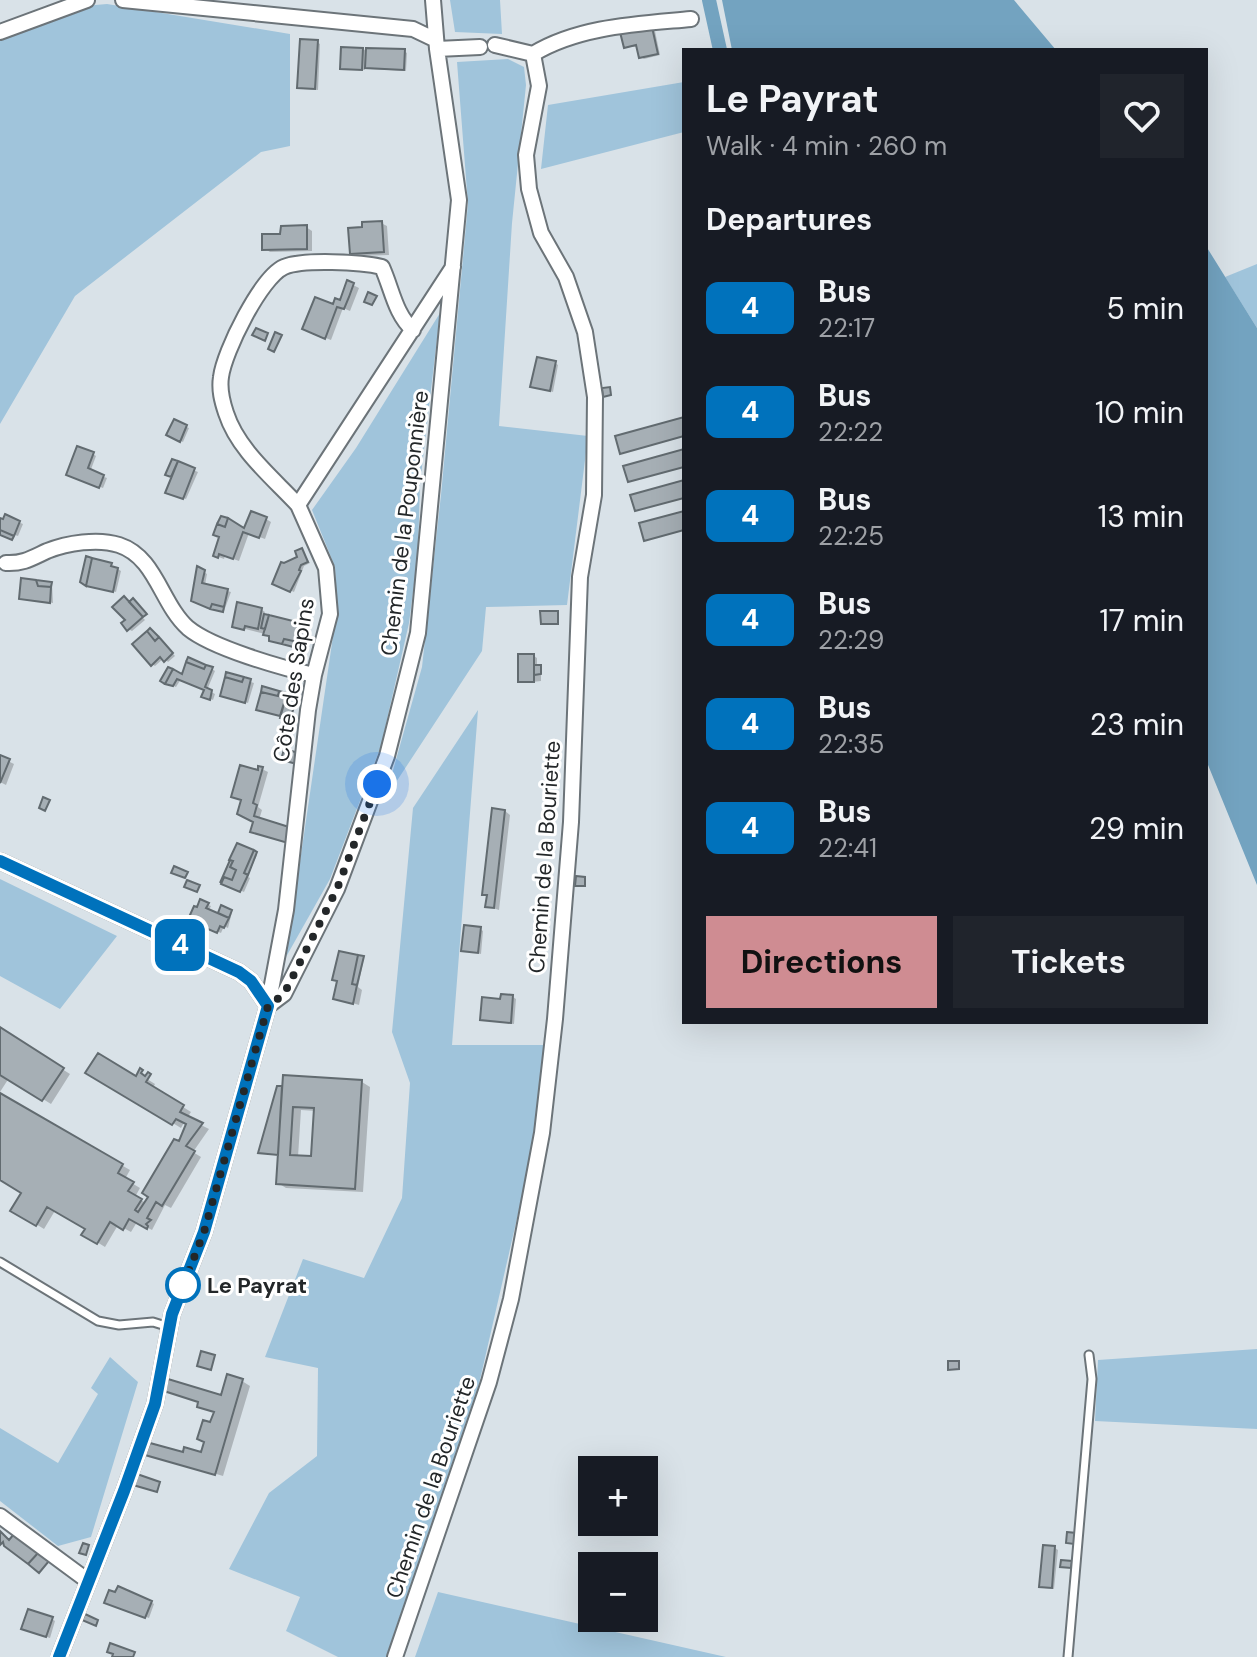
<!DOCTYPE html>
<html lang="en">
<head>
<meta charset="utf-8">
<style>
	:root { --surface:#171b24; --page:#20242c; --text:#f1f3f6; --muted:#9ea1a6; --accent:#cf8c92 }
	body { margin:0; font-family:"DM Sans",sans-serif; background:var(--page); color:var(--text); height:100vh; display:flex; flex-direction:column; font-size:30px; white-space:nowrap }
	* { box-sizing:border-box; margin:0 }
	p { font-size:26px; color:var(--muted) }
	.icon { flex:none; width:44px; height:44px; fill:none; stroke:currentColor; stroke-width:2; stroke-linecap:round; stroke-linejoin:round }
	.map { position:relative; flex:1; overflow:hidden }
	.panel { position:absolute; left:682px; top:48px; width:526px; height:976px; display:flex; flex-direction:column; background:var(--surface); border-radius:0px; box-shadow:0 8px 32px #0002 }
	.panel>* { flex:none }
	.badge { padding:0 16px; border-radius:12px; font-size:28px; line-height:52px }
	.tools { position:absolute; left:578px; top:1456px; display:grid; gap:16px }
	.tools a { display:grid; place-items:center; width:80px; height:80px; border-radius:0px; background:var(--surface); box-shadow:0 8px 32px #0002; font-size:40px }
	.you { position:absolute; width:40px; height:40px; margin:-20px; border:6px solid #fff; border-radius:50%; background:#1a73e8; box-shadow:0 0 0 12px #1a73e833 }
	.map>.badge { position:absolute; translate:-50% -50%; box-shadow:0 0 0 4px #fff }
	h2 { padding:0 24px; font-size:30px; line-height:72px }
	.round { display:grid; place-items:center; flex:none; width:84px; height:84px; border-radius:0px; background:var(--page) }
	.overview { display:flex; align-items:center; justify-content:space-between; height:136px; padding:0 24px }
	h1 { font-size:38px; font-weight:700; line-height:60px }
	.cta { display:flex; gap:16px; margin-top:auto; padding:16px 24px }
	.cta a { flex:1; height:92px; border-radius:0px; background:var(--accent); color:#111; font-size:32px; font-weight:700; line-height:92px; text-align:center }
	.cta a+a { background:var(--page); color:var(--text) }
	ul { padding:0; list-style:none }
	li { display:flex; align-items:center; gap:24px; height:104px; padding:0 24px }
	li div { flex:1 }
	li b { display:block; font-size:30px }
	li em { font-style:normal }
	li .badge { min-width:88px; font-weight:700; text-align:center }
	.map>svg:first-child { display:block }
	.green { fill:#a0c4db }
	.water { fill:#73a3c0 }
	.shadow { fill:#0003; fill-rule:evenodd }
	.lines { fill:none; stroke-linecap:round; stroke-linejoin:round }
	.canal { stroke:#73a3c0; stroke-width:14 }
	.building { fill:#a6afb5; stroke:#626b70; stroke-width:2; fill-rule:evenodd }
	.lane-casing { stroke:#6c7479; stroke-width:11 }
	.street-casing { stroke:#6c7479; stroke-width:18 }
	.lane { stroke:#fff; stroke-width:7 }
	.street { stroke:#fff; stroke-width:14 }
	.line-casing { stroke:#fff; stroke-width:18 }
	.line { stroke:#0072bc; stroke-width:12 }
	.walk { stroke:#232729; stroke-width:8; stroke-dasharray:0 14.4 }
	.stop-dot { fill:#fff; stroke:#0072bc; stroke-width:4 }
	.labels { text-anchor:middle; stroke-width:6; stroke-linejoin:round; paint-order:stroke }
	.street-label { font-size:22px; fill:#232729; stroke:#fff }
	.stop-label { font-size:22px; font-weight:bold; fill:#232729; stroke:#fff; text-anchor:start }
</style>
</head>
<body>
<div class="map">
<svg width="1257" height="1657" viewBox="0 0 1257 1657">
	<rect width="100%" height="100%" fill="#d9e2e8"/>
	<path class="green" d="M450,0H500L502,34L455,32Z
		M107,4L290,34V146L261,152L75,296L0,424V38L84,6Z
		M508,59L524,67L526,85L512,223L499,426L588,436L567,605L486,607L482,651L385,799L422,667L441,495L468,204L457,62Z
		M684,82V132L541,169L548,105Z
		M1257,264V328L1225,277Z
		M440,313L420,484L418,553L409,623L381,746L330,879L286,957L337,609L335,567L312,510L356,448Z
		M478,710L452,1045H546L532,1153L479,1384L386,1657H338L286,1631L300,1597L229,1569L269,1493L317,1456L318,1368L265,1357L303,1259L364,1278L402,1198L410,1083L392,1032L413,808Z
		M0,879L117,936L60,1009L0,976Z
		M1257,1349V1429L1095,1421L1098,1360Z
		M110,1357L138,1382L91,1537L58,1546L0,1501V1428L58,1463L98,1394L91,1388Z
		M438,1592L726,1657H415Z"/>
	<path class="water" d="M722,0H1014L1056,50H732Z
		M1206,246L1257,328V885L1206,760Z"/>
	<path class="shadow" d="M651,29L655,31L660,55L644,59L641,57L639,47H625Z
		M317,42L320,44L318,90L303,89L299,87Z
		M363,49L368,52L404,51L407,53L406,71L370,69L365,66V70L342,68Z
		M381,223L387,226L389,255L358,256L352,252Z
		M306,227L312,231V251L270,252L264,248Z
		M349,283L359,288L350,311L343,308L331,340L310,332L334,306L341,303Z
		M555,363L558,365L553,392L532,386Z
		M175,422L189,428L183,442L169,435Z
		M93,454L96,456L90,472L107,478L103,488L72,476Z
		M173,462L198,472L186,499L171,494L174,476L168,474Z
		M6,517L23,524L18,536L15,535L13,539L0,534V520L4,522Z
		M266,519L271,522L265,539L249,533L239,561L225,556L224,559L216,556L221,537L245,531Z
		M302,550L310,563L304,566L294,592L274,583L300,558Z
		M111,565L121,571L116,592L91,586Z
		M199,569L207,574L205,585L231,592L224,611L202,603Z
		M40,583L52,584L53,603L22,598Z
		M134,601L146,615L143,618L145,620L132,631L128,629L127,620L130,603Z
		M239,605L262,610L265,612L264,616L304,627L301,643L298,642L297,647L286,644L265,634L234,626Z
		M163,642L175,656L168,662L164,658L155,666L152,664Z
		M534,656L537,658V667L541,668V681L524,683L520,681Z
		M212,669L215,671L207,690L215,694L213,700L203,696L206,689L181,679L176,687L163,681Z
		M228,675L254,683L248,703L226,697Z
		M286,695L289,696L286,707L294,709L291,719L262,710Z
		M0,757L14,764L6,785L0,782Z
		M262,769L268,772L258,807L262,810L259,820L293,845L252,831L255,822L243,801L234,797Z
		M505,811L510,815L499,910L487,906L489,896L484,894Z
		M254,852L257,855L249,873L240,872L250,878L244,892L224,883Z
		M201,902L211,906L208,912L227,919L222,908L232,912L228,928L224,926L221,933L203,925L200,931L188,925Z
		M480,929L483,931L481,954L463,950Z
		M340,953L364,958L358,987L362,990L359,1005L336,998Z
		M513,997L516,999L514,1024L485,1020Z
		M0,1030L70,1074L51,1104L9,1078L0,1092Z
		M88,1072L137,1078L139,1074L155,1084L153,1088L191,1112L187,1118L209,1129L193,1152L201,1157L171,1208L165,1205L152,1230L137,1222L131,1232L118,1225L105,1247L84,1234L87,1228L56,1209L44,1229L13,1210L24,1192L0,1178V1095L130,1170L125,1179L140,1188L135,1197L146,1203L189,1124L185,1121L181,1128Z
		M362,1082L370,1087L363,1192L286,1188L278,1183L279,1156L260,1152L278,1088ZM301,1110L316,1111L313,1158L298,1157Z
		M242,1381L250,1386L223,1476L153,1455H203L215,1413L199,1406L200,1403L167,1390L222,1398Z
		M1055,1548L1058,1550L1054,1589L1044,1588L1041,1586Z
		M151,1602L154,1604L149,1618L110,1604Z
		M52,1619L55,1621L50,1638L27,1630Z"/>
	<g class="lines">
		<path class="canal" d="M709,0L720,50"/>
	</g>
	<path class="building" d="M652,27L658,54L639,58L636,45L624,48L620,32Z
		M300,39L318,40L315,89L297,88Z
		M341,47L363,48L362,70L340,69Z
		M366,48L405,49L404,70L365,68Z
		M382,221L384,252L350,254L348,228L362,227V222Z
		M307,225V249L262,250V234H280L281,226Z
		M347,280L354,283L349,297L344,309L337,307L325,339L302,329L315,297L333,304L335,298L340,300Z
		M368,292L377,296L372,305L364,302Z
		M256,328L268,333L265,341L252,335Z
		M275,332L282,335L274,352L268,349Z
		M537,357L556,361L550,391L530,387Z
		M610,387L611,395L603,397L602,388Z
		M684,417V436L620,454L615,436Z
		M174,419L187,425L180,442L166,435Z
		M77,446L94,452L88,468L104,475L99,488L66,475Z
		M684,449V467L628,482L623,466Z
		M172,459L178,461L171,477L165,475Z
		M178,461L195,468L183,499L165,493Z
		M684,480V498L635,511L630,495Z
		M251,511L267,517L259,538L243,532L233,559L219,554L218,558L213,556L219,537L213,535L217,524L225,527L228,518L244,528Z
		M684,511V530L644,541L639,523Z
		M5,514L20,521L14,536L0,530V518L3,519Z
		M221,516L228,518L225,527L217,524Z
		M0,530L14,536L12,540L0,535Z
		M302,548L308,562L301,565L299,570L301,571L290,592L272,584L281,562L284,563L297,557L295,551Z
		M86,556L92,558L86,586L80,582Z
		M92,558L112,563L111,566L118,568L113,592L86,586Z
		M197,566L205,570L202,583L228,589L224,607L212,604L210,609L191,601Z
		M21,578L36,580L38,586L51,587L50,603L19,599Z
		M36,580L52,582L51,587L38,586Z
		M124,596L143,617L127,631L121,623L125,620L112,607Z
		M133,598L147,614L143,617L129,602Z
		M237,602L262,608L258,629L245,626L244,630L232,627Z
		M212,604L224,607L223,612L210,609Z
		M540,611H558V624H541Z
		M264,614L269,615L265,629L261,628Z
		M269,615L301,623L298,642L284,639L282,644L269,641V636L263,635Z
		M150,628L159,637L155,641L147,631Z
		M147,631L155,641L159,637L173,653L164,662L160,657L151,666L132,644Z
		M284,639L298,642L297,648L282,644Z
		M518,654H534V682H518Z
		M188,657L206,665L204,669L186,662Z
		M186,662L204,669L206,665L213,667L205,687L212,690L210,700L201,697L204,690L177,679L173,686L165,684L173,669L182,674Z
		M534,665H541V674L534,675Z
		M168,667L173,669L165,684L160,681Z
		M226,672L244,677L242,682L225,677Z
		M225,677L242,682L244,677L251,679L245,703L220,696Z
		M262,686L279,691L278,696L261,692Z
		M279,691L287,693L280,716L256,710L261,692L278,696Z
		M284,704L294,707L290,720L280,718Z
		M284,749L299,753L297,764L281,760Z
		M0,755L10,759L0,783Z
		M240,765L258,770V766L263,767L253,803L257,805L254,816L289,827L288,843L250,832L253,822L237,814L241,800L231,797Z
		M43,797L50,800L45,811L39,808Z
		M492,808L505,810L494,908L485,907L487,895H482Z
		M237,843L254,850L244,873L248,875L240,892L221,884L224,877L232,880L236,870L230,867L233,861L229,860Z
		M254,850L257,852L248,875L244,873Z
		M230,860L233,861L230,867L236,870L232,880L224,877L220,883Z
		M174,866L188,872L185,878L171,873Z
		M576,876L585,877V886H575Z
		M187,880L200,885L197,892L184,887Z
		M200,899L209,903L206,908L229,918L224,928L220,926L217,933L199,925L197,931L185,926L194,906L197,907Z
		M221,905L232,910L229,918L218,913Z
		M464,925L481,927L478,953L461,951Z
		M339,951L358,955L352,984L357,985L353,1004L333,999L337,981L332,980Z
		M358,955L364,956L357,985L352,984Z
		M501,994L513,995L511,1023L480,1020L482,997L500,999Z
		M0,1027L64,1068L42,1101L0,1075Z
		M98,1053L136,1076L140,1068L143,1070L141,1073L145,1076L148,1072L151,1074L146,1082L184,1105L180,1112L203,1123L186,1146L195,1151L162,1206L156,1202L147,1218L151,1220L146,1224L148,1226L147,1229L129,1219L123,1230L110,1222L97,1244L81,1235L85,1229L47,1207L36,1226L10,1211L21,1193L0,1180V1093L123,1164L118,1173L134,1182L128,1191L142,1199L135,1210L138,1212L148,1197L142,1193L174,1139L179,1141L186,1124L176,1119L172,1125L85,1073Z
		M283,1075L362,1080L355,1189L276,1184ZM293,1107L314,1108L311,1156L290,1155Z
		M277,1086H282L278,1155L258,1153Z
		M201,1351L215,1355L211,1370L197,1366Z
		M948,1361H959V1369L948,1370Z
		M227,1374L243,1379L215,1475L145,1455L150,1443L183,1452L184,1447L201,1452L204,1442L197,1439L203,1420L210,1422L214,1412L197,1407L198,1402L164,1391L168,1379L221,1395Z
		M137,1474L160,1482L157,1492L133,1485Z
		M0,1531L9,1540L14,1534L38,1553L28,1564L4,1546L3,1542L0,1545Z
		M1067,1532L1076,1533L1074,1544L1066,1543Z
		M83,1543L89,1545L86,1555L79,1553Z
		M1043,1545L1055,1546L1052,1588L1039,1587Z
		M38,1553L49,1561L39,1573L28,1564Z
		M1061,1560L1072,1561L1071,1568L1060,1567Z
		M118,1586L152,1601L145,1618L104,1603L109,1590L115,1592Z
		M28,1609L53,1617L46,1637L21,1629Z
		M85,1614L98,1620L96,1626L82,1620Z
		M110,1643L135,1652L133,1657H112L113,1654L107,1652Z"/>
	<g class="lines">
		<g class="lane-casing">
			<path id="lane" d="M0,1262L98,1321L119,1325L153,1322L169,1327
				M1068,1657L1092,1379L1089,1355"/>
		</g>
		<g class="street-casing">
			<path id="street" d="M123,0L413,29L436,40
				M0,32L87,0
				M495,45L533,54C579,26 638,24 691,19
				M437,49L480,47
				M298,505C272,477 238,450 226,413C222,401 219,390 221,377C224,352 261,277 284,267C303,259 361,262 382,267C392,289 395,314 413,330
				M6,563C23,564 32,558 47,551C67,543 98,538 119,545C156,557 161,604 188,628C212,648 282,668 314,675
				M0,861L239,972L251,981L268,1006
				M268,1006L284,994L337,889L387,756L418,633L459,200L437,49L433,0
				M0,1516L88,1581
				M59,1657L124,1491L155,1404L172,1314L204,1232L268,1006L286,910L308,710L314,675L330,614L326,568L298,505L453,267
				M395,1657L489,1382L511,1299L542,1133L555,1019L571,822L580,577L594,495L595,397L585,332L566,277L541,233L529,189L526,155L539,86L533,54"/>
		</g>
		<use href="#lane" class="lane"/>
		<use href="#street" class="street"/>
	</g>
	<g class="lines">
		<g class="line-casing">
			<path id="line" d="M0,861L239,972L251,981L268,1006L204,1232L172,1314L155,1404L124,1491L59,1657"/>
		</g>
		<use href="#line" class="line"/>
		<path class="walk" d="M183,1285L181,1291L204,1232L268,1006L284,994L337,889L377,784"/>
	</g>
	<circle class="stop-dot" cx="183" cy="1285" r="16"/>
	<g class="labels">
		<g class="street-label">
			<text transform="translate(404 523) rotate(-83)" y="8">Chemin de la Pouponnière</text>
			<text transform="translate(293 680) rotate(-81)" y="8">Côte des Sapins</text>
			<text transform="translate(544 857) rotate(-86)" y="8">Chemin de la Bouriette</text>
			<text transform="translate(430 1487) rotate(-71)" y="8">Chemin de la Bouriette</text>
		</g>
		<g class="stop-label">
			<text x="207" y="1293">Le Payrat</text>
		</g>
	</g>
</svg>
<div class="tools">
<a>+</a>
<a>−</a>
</div>
<div class="you" style="left:377px;top:784px"></div>
<b class="badge" style="left:180px;top:945px;background:#0072bc;color:#fff">4</b>
<section class="panel">
<div class="overview"><div><h1>Le Payrat</h1><p>Walk · 4 min · 260 m</p></div><a class="round"><svg class="icon" aria-label="heart" viewBox="0 0 24 24"><path d="M12 20l-8-8c-3-5 5-10 8-4 3-6 11-1 8 4z"/></svg></a></div>
<h2>Departures</h2>
<ul>
<li><span class="badge" style="background:#0072bc;color:#fff">4</span><div><b>Bus</b><p>22:17</p></div><em>5 min</em></li>
<li><span class="badge" style="background:#0072bc;color:#fff">4</span><div><b>Bus</b><p>22:22</p></div><em>10 min</em></li>
<li><span class="badge" style="background:#0072bc;color:#fff">4</span><div><b>Bus</b><p>22:25</p></div><em>13 min</em></li>
<li><span class="badge" style="background:#0072bc;color:#fff">4</span><div><b>Bus</b><p>22:29</p></div><em>17 min</em></li>
<li><span class="badge" style="background:#0072bc;color:#fff">4</span><div><b>Bus</b><p>22:35</p></div><em>23 min</em></li>
<li><span class="badge" style="background:#0072bc;color:#fff">4</span><div><b>Bus</b><p>22:41</p></div><em>29 min</em></li>
</ul>
<div class="cta"><a>Directions</a><a>Tickets</a></div>
</section>
</div>
</body>
</html>
